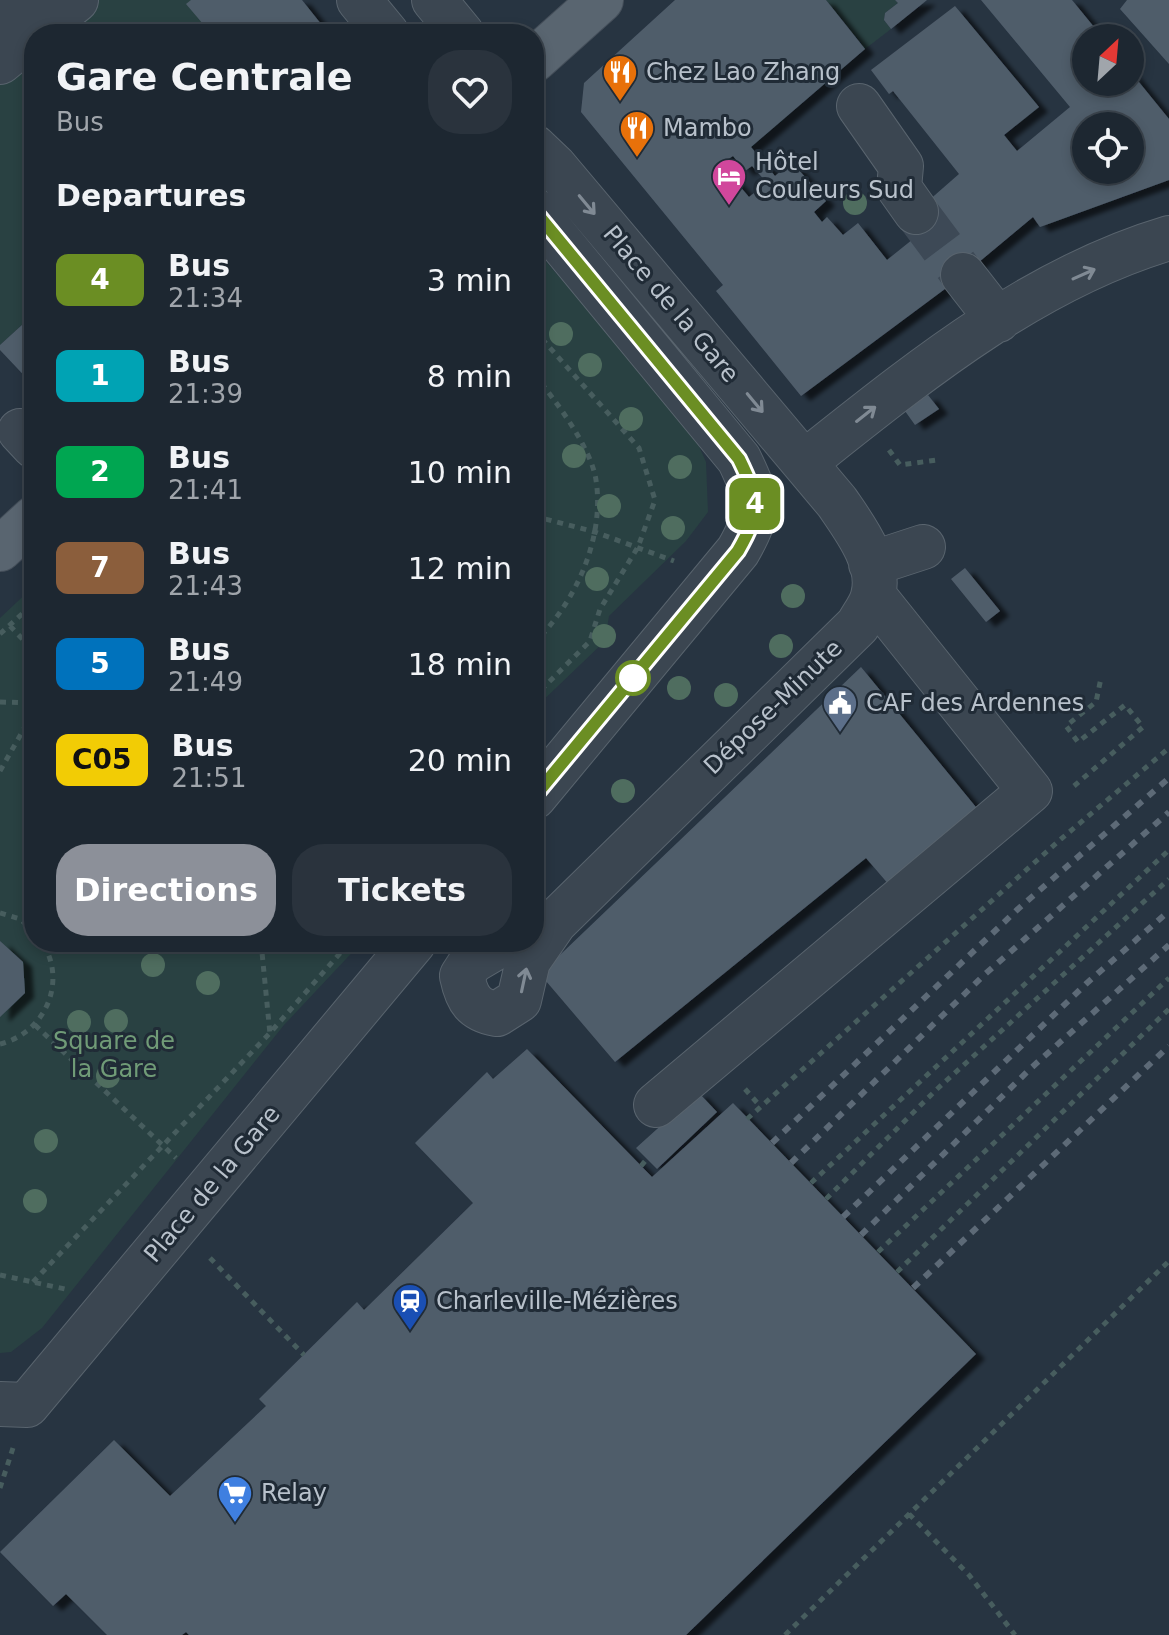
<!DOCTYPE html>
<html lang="en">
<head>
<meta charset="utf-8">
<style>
	:root { --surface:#1d2731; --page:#2a333d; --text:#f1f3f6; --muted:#a0a5ab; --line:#3b444d; --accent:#8c9099 }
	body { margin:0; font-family:"DejaVu Sans",sans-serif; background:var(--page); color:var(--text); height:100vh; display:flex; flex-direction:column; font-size:30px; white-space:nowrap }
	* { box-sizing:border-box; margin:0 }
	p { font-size:26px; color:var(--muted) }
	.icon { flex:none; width:44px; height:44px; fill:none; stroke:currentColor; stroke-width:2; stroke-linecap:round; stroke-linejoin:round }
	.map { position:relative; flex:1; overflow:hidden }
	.side { position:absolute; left:24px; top:24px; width:520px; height:928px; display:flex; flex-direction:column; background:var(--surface); border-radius:32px; box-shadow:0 4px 12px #0003,0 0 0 2px var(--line) }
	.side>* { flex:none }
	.badge { padding:0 16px; border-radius:12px; font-size:28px; line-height:52px }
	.needle { width:52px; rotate:26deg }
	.controls { position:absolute; left:1072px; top:24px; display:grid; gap:16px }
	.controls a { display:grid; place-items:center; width:72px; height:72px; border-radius:50%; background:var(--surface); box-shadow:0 4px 12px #0003,0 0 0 2px var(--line); font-size:40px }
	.map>.badge { position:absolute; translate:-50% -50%; box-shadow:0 0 0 4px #fff }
	h2 { padding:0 32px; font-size:30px; line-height:72px }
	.round { display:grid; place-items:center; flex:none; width:84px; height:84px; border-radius:32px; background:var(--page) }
	.headline { display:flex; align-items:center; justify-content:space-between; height:136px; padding:0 32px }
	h1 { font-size:38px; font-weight:700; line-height:60px }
	.button { display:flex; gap:16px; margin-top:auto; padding:16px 32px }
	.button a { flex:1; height:92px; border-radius:32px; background:var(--accent); color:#fff; font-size:32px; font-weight:700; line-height:92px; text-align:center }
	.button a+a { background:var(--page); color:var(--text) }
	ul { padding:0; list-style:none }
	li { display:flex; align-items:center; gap:24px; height:96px; padding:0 32px }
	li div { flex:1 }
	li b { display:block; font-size:30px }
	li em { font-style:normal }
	li .badge { min-width:88px; font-weight:700; text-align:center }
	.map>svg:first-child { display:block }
	.green { fill:#294142 }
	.building { fill:#505d6b; fill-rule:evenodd; filter:url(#shadow) }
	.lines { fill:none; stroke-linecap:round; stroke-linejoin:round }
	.minor-tunnel { stroke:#3d4956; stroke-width:44; stroke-dasharray:44 22; stroke-linecap:butt }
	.minor-casing { stroke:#59646e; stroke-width:46 }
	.major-casing { stroke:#454f5a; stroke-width:46 }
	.path { stroke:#475d5e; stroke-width:5; stroke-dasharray:6 6; stroke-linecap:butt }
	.minor { stroke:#3b4651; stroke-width:44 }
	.major { stroke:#596570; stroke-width:44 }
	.rail { stroke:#5d6a77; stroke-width:6; stroke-dasharray:8 8; stroke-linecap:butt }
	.tree { fill:#4f6d5f }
	.oneway { stroke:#808a94 }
	.line-casing { stroke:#fff; stroke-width:18 }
	.line { stroke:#6b8e23; stroke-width:12 }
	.stop-dot { fill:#fff; stroke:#6b8e23; stroke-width:4 }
	.labels { text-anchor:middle; stroke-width:6; stroke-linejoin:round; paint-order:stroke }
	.poi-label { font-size:24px; fill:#b8c1cb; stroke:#202b36; text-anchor:start }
	.street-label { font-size:24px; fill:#b8c1cb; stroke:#202b36 }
	.park-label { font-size:24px; fill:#709b77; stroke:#202b36 }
</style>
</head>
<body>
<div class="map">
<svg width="1169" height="1635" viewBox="0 0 1169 1635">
	<defs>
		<filter id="shadow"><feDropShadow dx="9" dy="5" stdDeviation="2" flood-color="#0009"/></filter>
	</defs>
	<rect width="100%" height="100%" fill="#273441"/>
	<path class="green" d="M58,0H191L211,34H34V314L0,345V47Z
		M826,0H895L898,3L885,13L884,20L891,29L865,49Z
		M534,248L690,426L706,462L708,512L686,541L609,616L605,641L534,709Z
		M34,586V942H362L284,1025L42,1328L11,1352L0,1353V618Z"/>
	<path class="building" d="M191,0H302L329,34H206L209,31L186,4Z
		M675,0H826L865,49L751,147L775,176L792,162L826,201L814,212L822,222L827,217L843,235L858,223L887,260L923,231L911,216L959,174L893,91L889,94L871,70L955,6L1039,107L1004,135L1017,151L1070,107L981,0H1072L1103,38H1086V82H1130V71L1169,119V180L1040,227L1033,217L961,277L801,396L716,291L723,285L581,112L584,83ZM1086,126H1130V170H1086ZM733,156L745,171L752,166L767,183L749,197L721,164Z
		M895,0H927L891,29L884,20L885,13L898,3Z
		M1127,0H1169V64L1120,9Z
		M34,314V386L0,350V345Z
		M928,395L939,409L915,425L905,411Z
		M965,568L1000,611L986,622L951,579Z
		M861,667L980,812L890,886L866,858L615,1062L540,974Z
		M0,941L23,962L25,993L0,1017Z
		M527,1049L652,1177L733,1103L976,1354L686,1635H189L186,1632L182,1635H107L66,1594L53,1606L0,1552L114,1440L170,1496L266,1406L259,1399L357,1302L364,1310L473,1203L415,1143L487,1072L493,1079Z
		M698,1092L717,1112L657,1169L636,1148Z"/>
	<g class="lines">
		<path class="minor-tunnel" d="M916,212L963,275"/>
		<g class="minor-casing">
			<path id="minor" d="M359,0L387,34
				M434,0L462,34
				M0,18L9,17L30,0
				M34,34L76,0
				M0,62L34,34
				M859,106L901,166L899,188L916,212
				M534,210L739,459C759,500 761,511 738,551L534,797
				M963,275L998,320
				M20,431L34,446
				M805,462C916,374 1031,279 1169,238
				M871,564L923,547
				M505,942L471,962L462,976C467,1000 474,1010 497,1014L519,1000L528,961L555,922L858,625C862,617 871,606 873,596C882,563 854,527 837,502L555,167L534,147
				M656,1105L1030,791L874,596
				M0,1404L27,1405L414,942"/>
		</g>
		<g class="major-casing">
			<path id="major" d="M534,60L601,0
				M0,549L34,518"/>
		</g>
		<path class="path" d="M534,330L639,448L655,500L638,547L600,609L590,641L534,697
			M534,374C555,400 591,447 596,480C605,539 575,603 534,643
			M889,450L900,465L937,460
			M534,516L595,532L674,561
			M10,626L34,651
			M0,634L34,603
			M0,702L34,703
			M0,771L34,711
			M1074,786L1143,727L1125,705L1078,742L1066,726L1096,702L1101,678
			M0,913L20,919L34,931
			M261,942L270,1034
			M47,950L59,942
			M35,1025L176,1158
			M0,1044C45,1033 68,982 42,942
			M745,1089L760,1106
			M747,1119L1061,839L1169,748
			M641,1166L647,1159
			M811,1183L1169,850
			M826,1199L936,1090L1169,879
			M878,1252L1169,978
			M210,1258L304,1355
			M897,1272L1169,1009
			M0,1275L65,1289
			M33,1282L269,1034L350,942
			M0,1488L13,1448
			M909,1514L969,1575L1015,1635
			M785,1635L1169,1261"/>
		<use href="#minor" class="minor"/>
		<use href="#major" class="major"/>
		<path class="rail" d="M772,1143L1018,909L1169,778
			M791,1163L983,976L1169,812
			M843,1217L1087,983L1169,911
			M861,1235L1030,1069L1169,945
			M913,1288L1169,1046"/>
	</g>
	<g class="tree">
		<circle cx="855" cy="203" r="12"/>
		<circle cx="561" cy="334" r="12"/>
		<circle cx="590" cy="365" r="12"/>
		<circle cx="631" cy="419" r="12"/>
		<circle cx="574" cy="456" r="12"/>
		<circle cx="680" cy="467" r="12"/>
		<circle cx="609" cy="506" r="12"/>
		<circle cx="673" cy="528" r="12"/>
		<circle cx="597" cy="579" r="12"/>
		<circle cx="793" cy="596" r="12"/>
		<circle cx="604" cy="636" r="12"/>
		<circle cx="781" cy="646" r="12"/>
		<circle cx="679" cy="688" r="12"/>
		<circle cx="726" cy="695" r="12"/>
		<circle cx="623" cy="791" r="12"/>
		<circle cx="153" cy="965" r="12"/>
		<circle cx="208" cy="983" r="12"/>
		<circle cx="116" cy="1021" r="12"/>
		<circle cx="79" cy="1022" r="12"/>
		<circle cx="108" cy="1076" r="12"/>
		<circle cx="46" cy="1141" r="12"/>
		<circle cx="35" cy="1201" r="12"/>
	</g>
	<defs><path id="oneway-shaft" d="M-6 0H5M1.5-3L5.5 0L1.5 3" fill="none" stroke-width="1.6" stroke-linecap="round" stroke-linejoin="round" transform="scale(2)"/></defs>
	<g class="oneway">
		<use href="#oneway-shaft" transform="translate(587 205) rotate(50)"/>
		<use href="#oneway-shaft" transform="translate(1084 274) rotate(-24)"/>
		<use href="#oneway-shaft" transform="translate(755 403) rotate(50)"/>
		<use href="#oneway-shaft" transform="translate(866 414) rotate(-38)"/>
		<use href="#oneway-shaft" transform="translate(524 980) rotate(-78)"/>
	</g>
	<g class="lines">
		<g class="line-casing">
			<path id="line" d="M534,210L739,459C759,500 761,511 738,551L534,797"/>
		</g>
		<use href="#line" class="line"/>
	</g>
	<defs>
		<g id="restaurant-pin" transform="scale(1.8)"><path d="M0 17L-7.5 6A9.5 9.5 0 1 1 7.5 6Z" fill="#e8710a" stroke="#202b36"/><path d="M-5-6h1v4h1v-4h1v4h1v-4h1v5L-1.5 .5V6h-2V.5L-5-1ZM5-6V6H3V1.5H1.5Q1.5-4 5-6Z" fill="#fff"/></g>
		<g id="hotel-pin" transform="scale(1.8)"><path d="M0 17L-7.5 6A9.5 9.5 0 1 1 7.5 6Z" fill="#d1479c" stroke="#202b36"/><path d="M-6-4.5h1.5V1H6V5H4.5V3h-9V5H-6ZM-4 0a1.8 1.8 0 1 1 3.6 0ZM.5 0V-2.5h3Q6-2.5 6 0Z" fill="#fff"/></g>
		<g id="civic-pin" transform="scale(1.8)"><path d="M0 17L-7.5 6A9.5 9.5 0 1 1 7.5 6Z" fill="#5c6f8a" stroke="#202b36"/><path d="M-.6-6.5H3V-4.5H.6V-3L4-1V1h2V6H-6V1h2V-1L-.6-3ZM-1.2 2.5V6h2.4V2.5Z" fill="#fff"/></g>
		<g id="station-pin" transform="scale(1.8)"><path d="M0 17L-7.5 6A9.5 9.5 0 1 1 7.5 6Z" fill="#1a4fb4" stroke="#202b36"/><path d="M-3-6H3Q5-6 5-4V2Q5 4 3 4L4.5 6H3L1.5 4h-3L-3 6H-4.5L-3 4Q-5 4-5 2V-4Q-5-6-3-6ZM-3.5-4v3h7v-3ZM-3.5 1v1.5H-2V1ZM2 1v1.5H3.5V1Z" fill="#fff"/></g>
		<g id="supermarket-pin" transform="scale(1.8)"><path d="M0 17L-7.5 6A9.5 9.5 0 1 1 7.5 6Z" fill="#3f7fe0" stroke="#202b36"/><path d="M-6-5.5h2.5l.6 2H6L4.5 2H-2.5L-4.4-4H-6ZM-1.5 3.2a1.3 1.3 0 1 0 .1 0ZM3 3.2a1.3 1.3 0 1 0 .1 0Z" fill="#fff"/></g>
	</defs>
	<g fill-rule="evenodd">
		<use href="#restaurant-pin" x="620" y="72"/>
		<use href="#restaurant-pin" x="637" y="128"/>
		<use href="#hotel-pin" x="729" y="176"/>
		<use href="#civic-pin" x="840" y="703"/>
		<use href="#station-pin" x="410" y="1301"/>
		<use href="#supermarket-pin" x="235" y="1493"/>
	</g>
	<circle class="stop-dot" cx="633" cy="678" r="16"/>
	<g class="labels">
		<g class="poi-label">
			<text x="646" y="80">Chez Lao Zhang</text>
			<text x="663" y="136">Mambo</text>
			<text x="755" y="170">Hôtel<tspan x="755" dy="28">Couleurs Sud</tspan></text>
			<text x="866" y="711">CAF des Ardennes</text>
			<text x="436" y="1309">Charleville-Mézières</text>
			<text x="261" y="1501">Relay</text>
		</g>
		<g class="street-label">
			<text transform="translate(671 304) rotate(50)" y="8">Place de la Gare</text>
			<text transform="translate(773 707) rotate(-44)" y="8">Dépose-Minute</text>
			<text transform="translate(212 1184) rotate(-50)" y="8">Place de la Gare</text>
		</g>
		<g class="park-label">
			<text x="114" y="1049">Square de<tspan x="114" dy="28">la Gare</tspan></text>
		</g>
	</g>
</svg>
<div class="controls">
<a><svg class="needle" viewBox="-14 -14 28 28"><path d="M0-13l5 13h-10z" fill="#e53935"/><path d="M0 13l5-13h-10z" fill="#a0a5ab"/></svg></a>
<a><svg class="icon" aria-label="locate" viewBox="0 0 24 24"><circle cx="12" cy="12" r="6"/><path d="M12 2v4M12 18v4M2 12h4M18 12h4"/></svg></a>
</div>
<b class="badge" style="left:755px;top:504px;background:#6b8e23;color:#fff">4</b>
<section class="side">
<div class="headline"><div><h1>Gare Centrale</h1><p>Bus</p></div><a class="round"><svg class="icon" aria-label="heart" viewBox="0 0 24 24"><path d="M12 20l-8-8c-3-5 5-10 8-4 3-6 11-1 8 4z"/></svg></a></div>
<h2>Departures</h2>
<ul>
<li><span class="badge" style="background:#6b8e23;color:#fff">4</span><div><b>Bus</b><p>21:34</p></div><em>3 min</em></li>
<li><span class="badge" style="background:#00a3b4;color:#fff">1</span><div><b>Bus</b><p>21:39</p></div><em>8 min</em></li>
<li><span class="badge" style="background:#00a651;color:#fff">2</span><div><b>Bus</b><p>21:41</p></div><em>10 min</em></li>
<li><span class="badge" style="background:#8b5e3c;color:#fff">7</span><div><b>Bus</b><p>21:43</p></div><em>12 min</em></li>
<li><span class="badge" style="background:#0072bc;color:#fff">5</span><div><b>Bus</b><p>21:49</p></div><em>18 min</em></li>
<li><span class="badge" style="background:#f2cc05;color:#111">C05</span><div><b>Bus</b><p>21:51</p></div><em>20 min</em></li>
</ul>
<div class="button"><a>Directions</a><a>Tickets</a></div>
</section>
</div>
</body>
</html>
